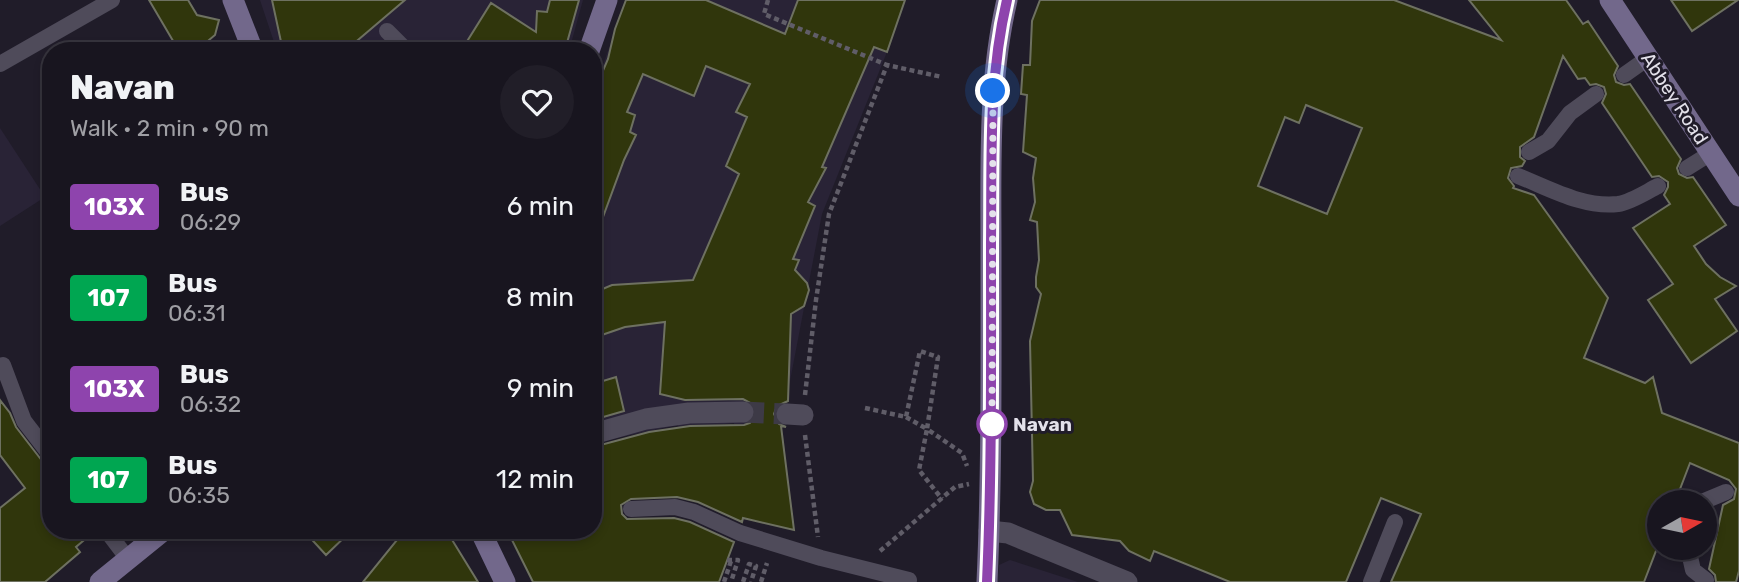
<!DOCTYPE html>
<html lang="en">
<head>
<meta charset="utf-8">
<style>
	:root { --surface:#18151f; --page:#211e28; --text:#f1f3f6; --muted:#9f9fa4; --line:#36343d }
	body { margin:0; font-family:Rubik,sans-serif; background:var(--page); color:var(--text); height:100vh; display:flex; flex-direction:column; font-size:26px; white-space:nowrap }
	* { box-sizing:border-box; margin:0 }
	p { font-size:23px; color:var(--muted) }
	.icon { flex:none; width:38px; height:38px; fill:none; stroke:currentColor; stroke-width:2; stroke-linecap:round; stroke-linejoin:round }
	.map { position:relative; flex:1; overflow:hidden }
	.sheet { position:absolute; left:42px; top:42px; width:560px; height:497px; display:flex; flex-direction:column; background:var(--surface); border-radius:28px; box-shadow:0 4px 10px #0003,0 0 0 2px var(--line) }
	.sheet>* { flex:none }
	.badge { padding:0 14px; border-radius:5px; font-size:24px; line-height:46px }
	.needle { width:46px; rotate:81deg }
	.buttons { position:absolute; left:1647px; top:490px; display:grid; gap:14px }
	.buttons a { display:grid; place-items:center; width:70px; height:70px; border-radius:50%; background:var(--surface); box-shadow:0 4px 10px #0003,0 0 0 2px var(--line); font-size:35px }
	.you { position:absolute; width:35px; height:35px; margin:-18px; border:5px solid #fff; border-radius:50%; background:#1a73e8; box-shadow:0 0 0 10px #1a73e833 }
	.map>.badge { position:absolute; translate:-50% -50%; box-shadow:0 0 0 4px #fff }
	.round { display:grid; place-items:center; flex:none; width:74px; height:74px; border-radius:37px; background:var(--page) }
	.overview { display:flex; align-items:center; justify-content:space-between; height:119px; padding:0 28px }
	h1 { font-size:33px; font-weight:800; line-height:52px }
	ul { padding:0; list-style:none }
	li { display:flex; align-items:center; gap:21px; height:91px; padding:0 28px }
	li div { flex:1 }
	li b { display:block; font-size:26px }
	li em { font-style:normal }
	li .badge { min-width:77px; font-weight:700; text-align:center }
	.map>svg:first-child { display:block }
	.built { fill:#292336 }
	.building { fill:#30360c; stroke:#6e7161; stroke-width:2; fill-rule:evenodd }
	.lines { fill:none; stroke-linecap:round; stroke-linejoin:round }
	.street-tunnel { stroke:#3d3a46; stroke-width:21; stroke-dasharray:21 10; stroke-linecap:butt }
	.path { stroke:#605d68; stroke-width:4.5; stroke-dasharray:5 3.5; stroke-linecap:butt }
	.lane { stroke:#4f4b5a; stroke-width:16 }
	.street { stroke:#4f4b5a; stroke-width:21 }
	.secondary { stroke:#72688b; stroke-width:21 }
	.line-casing { stroke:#fff; stroke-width:16 }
	.line { stroke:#8e44ad; stroke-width:10 }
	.walk { stroke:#e3e1ea; stroke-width:7; stroke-dasharray:0 12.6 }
	.stop-dot { fill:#fff; stroke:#8e44ad; stroke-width:3.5 }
	.labels { text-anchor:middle; stroke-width:6; stroke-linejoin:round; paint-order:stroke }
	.street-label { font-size:19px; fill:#e3e1ea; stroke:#201c29 }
	.stop-label { font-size:19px; font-weight:bold; fill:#e3e1ea; stroke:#201c29; text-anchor:start }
</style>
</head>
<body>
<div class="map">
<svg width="1739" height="582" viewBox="0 0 1739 582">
	<rect width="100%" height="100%" fill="#201c29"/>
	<path class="built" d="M260,0H583L569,51H277Z
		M626,0H905L887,52L822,214L781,428L735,433L734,423L679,429L678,425L593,443V93Z
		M0,128L45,197L0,226Z
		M1010,560L1078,582H997L999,565Z"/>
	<path class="building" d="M149,0H188L197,15L219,20L215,35L196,51H179Z
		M272,0H405L345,51H283Z
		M550,0H579L565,50L567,51H461L491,3L536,32L537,11L547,12Z
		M626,0H706L785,34L798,0H905L887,52L874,47L822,167L826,168L808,202L815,206L793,259L799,260L795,270L807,283L809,290L804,306L791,314L788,401L777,406L774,414L779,424L786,427L781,426L794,530L743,518L742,522L698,502L677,497L631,499L621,505L622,514L627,519L674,518L690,522L734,542L719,582H533L507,530H593V447L649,432L690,426L744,425L750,423L756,412L754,405L743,399L685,400L660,394L665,322L625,327L593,338V293L612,285L693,280L739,174L726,166L747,117L736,112L750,84L706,66L694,96L643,74L627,112L635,115L630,132L636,135L624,160L596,236H593V94L608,59L615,29Z
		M1040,0H1394L1501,40L1469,0H1566L1583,24L1588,21L1618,66L1614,75L1616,82L1624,85L1630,84L1681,159L1677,168L1679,174L1687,178L1693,177L1726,225L1694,246L1706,264L1720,277L1736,286L1715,299L1737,331L1691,363L1648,300L1673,284L1633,228L1670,204L1664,195L1668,187V182L1659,176L1652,177L1602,103L1606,94L1604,87L1596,84L1590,85L1585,78L1578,79L1563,56L1534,137L1520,147V157L1525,161L1522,166L1511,168L1508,178L1514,186L1513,188L1534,195L1608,298L1584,358L1645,383L1653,377L1662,413L1739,443V571L1736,582H1716L1715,575L1709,569L1723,505L1734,499L1736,489L1729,480L1690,463L1675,502H1659V543L1644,582H1391L1421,514L1381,498L1346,582H1230L1154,551L1150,561L1129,551L1120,541L1072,535L1060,510H1046L1034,504L1030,492L1033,481L1030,341L1041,294L1036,287V277L1039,260L1037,222L1030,220L1035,202L1033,178L1036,158L1023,152L1027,95L1021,94L1023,65H1030L1032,21ZM1306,105L1362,128L1327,214L1258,186L1285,117L1299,123Z
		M1671,0H1738L1692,31Z
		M616,377L624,411L593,420V384Z
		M0,400L10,413L16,427L43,462L51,466V530H96L76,547L80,552L45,582H0V508L25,488L0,455Z
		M303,530H352L326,555Z
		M405,530H446L478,582H363Z"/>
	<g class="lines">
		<path class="street-tunnel" d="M743,412L787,414"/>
		<path class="path" d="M768,0L764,14L887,65
			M805,395L816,300L829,214L887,65L942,77
			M865,408L906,417L920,351L938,357L927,429L962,453L967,466
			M906,417L927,429L919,470L942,499
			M805,435L818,537
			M880,551L955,487L969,484
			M727,560H738L731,582
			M724,582L731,561
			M743,582L749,564L756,566L751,582
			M761,582L767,563"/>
		<path class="lane" d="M387,31L407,51
			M0,64L112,0
			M1624,75L1648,58
			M1529,152L1548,141L1570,113L1596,94
			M1687,168L1711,153
			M1518,176C1549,188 1583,208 1618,204C1631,202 1646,192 1658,186
			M3,365L24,421L51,456
			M1702,502L1726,492
			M631,509L675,507L694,512L740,533L821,558L909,580
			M106,530L128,559
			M1688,548L1693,570L1706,580
			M1371,582L1395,522"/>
		<path class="street" d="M787,414L803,415
			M593,434L646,419L689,413L743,412
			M989,531L1008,533L1127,582"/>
		<path class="secondary" d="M233,0L253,51
			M1610,0L1739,196
			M589,51L607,0
			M480,530L505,582
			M100,582L164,530
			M987,582C992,471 991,359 991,248C991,165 988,81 1007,0"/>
	</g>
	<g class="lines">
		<g class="line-casing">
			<path id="line" d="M987,582C992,469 991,356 991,243C992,161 988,80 1007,0"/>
		</g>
		<use href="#line" class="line"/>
		<path class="walk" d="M992,424V426L993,91"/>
	</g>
	<circle class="stop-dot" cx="992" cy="424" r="14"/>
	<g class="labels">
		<g class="street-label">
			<text transform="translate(1675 98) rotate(57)" y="7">Abbey Road</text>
		</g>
		<g class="stop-label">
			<text x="1013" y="431">Navan</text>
		</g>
	</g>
</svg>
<div class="buttons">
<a><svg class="needle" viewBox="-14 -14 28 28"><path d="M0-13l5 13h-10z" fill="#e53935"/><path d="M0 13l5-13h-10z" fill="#9f9fa4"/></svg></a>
</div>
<div class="you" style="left:993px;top:91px"></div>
<section class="sheet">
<div class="overview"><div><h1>Navan</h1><p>Walk · 2 min · 90 m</p></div><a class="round"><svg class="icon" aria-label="heart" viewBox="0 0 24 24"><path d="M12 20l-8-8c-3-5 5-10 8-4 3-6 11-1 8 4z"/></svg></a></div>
<ul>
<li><span class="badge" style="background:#8e44ad;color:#fff">103X</span><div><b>Bus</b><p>06:29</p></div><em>6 min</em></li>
<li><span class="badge" style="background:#00a651;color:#fff">107</span><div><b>Bus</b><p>06:31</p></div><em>8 min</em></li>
<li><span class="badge" style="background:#8e44ad;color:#fff">103X</span><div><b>Bus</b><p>06:32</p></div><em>9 min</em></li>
<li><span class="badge" style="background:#00a651;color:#fff">107</span><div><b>Bus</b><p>06:35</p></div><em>12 min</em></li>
</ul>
</section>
</div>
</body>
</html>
